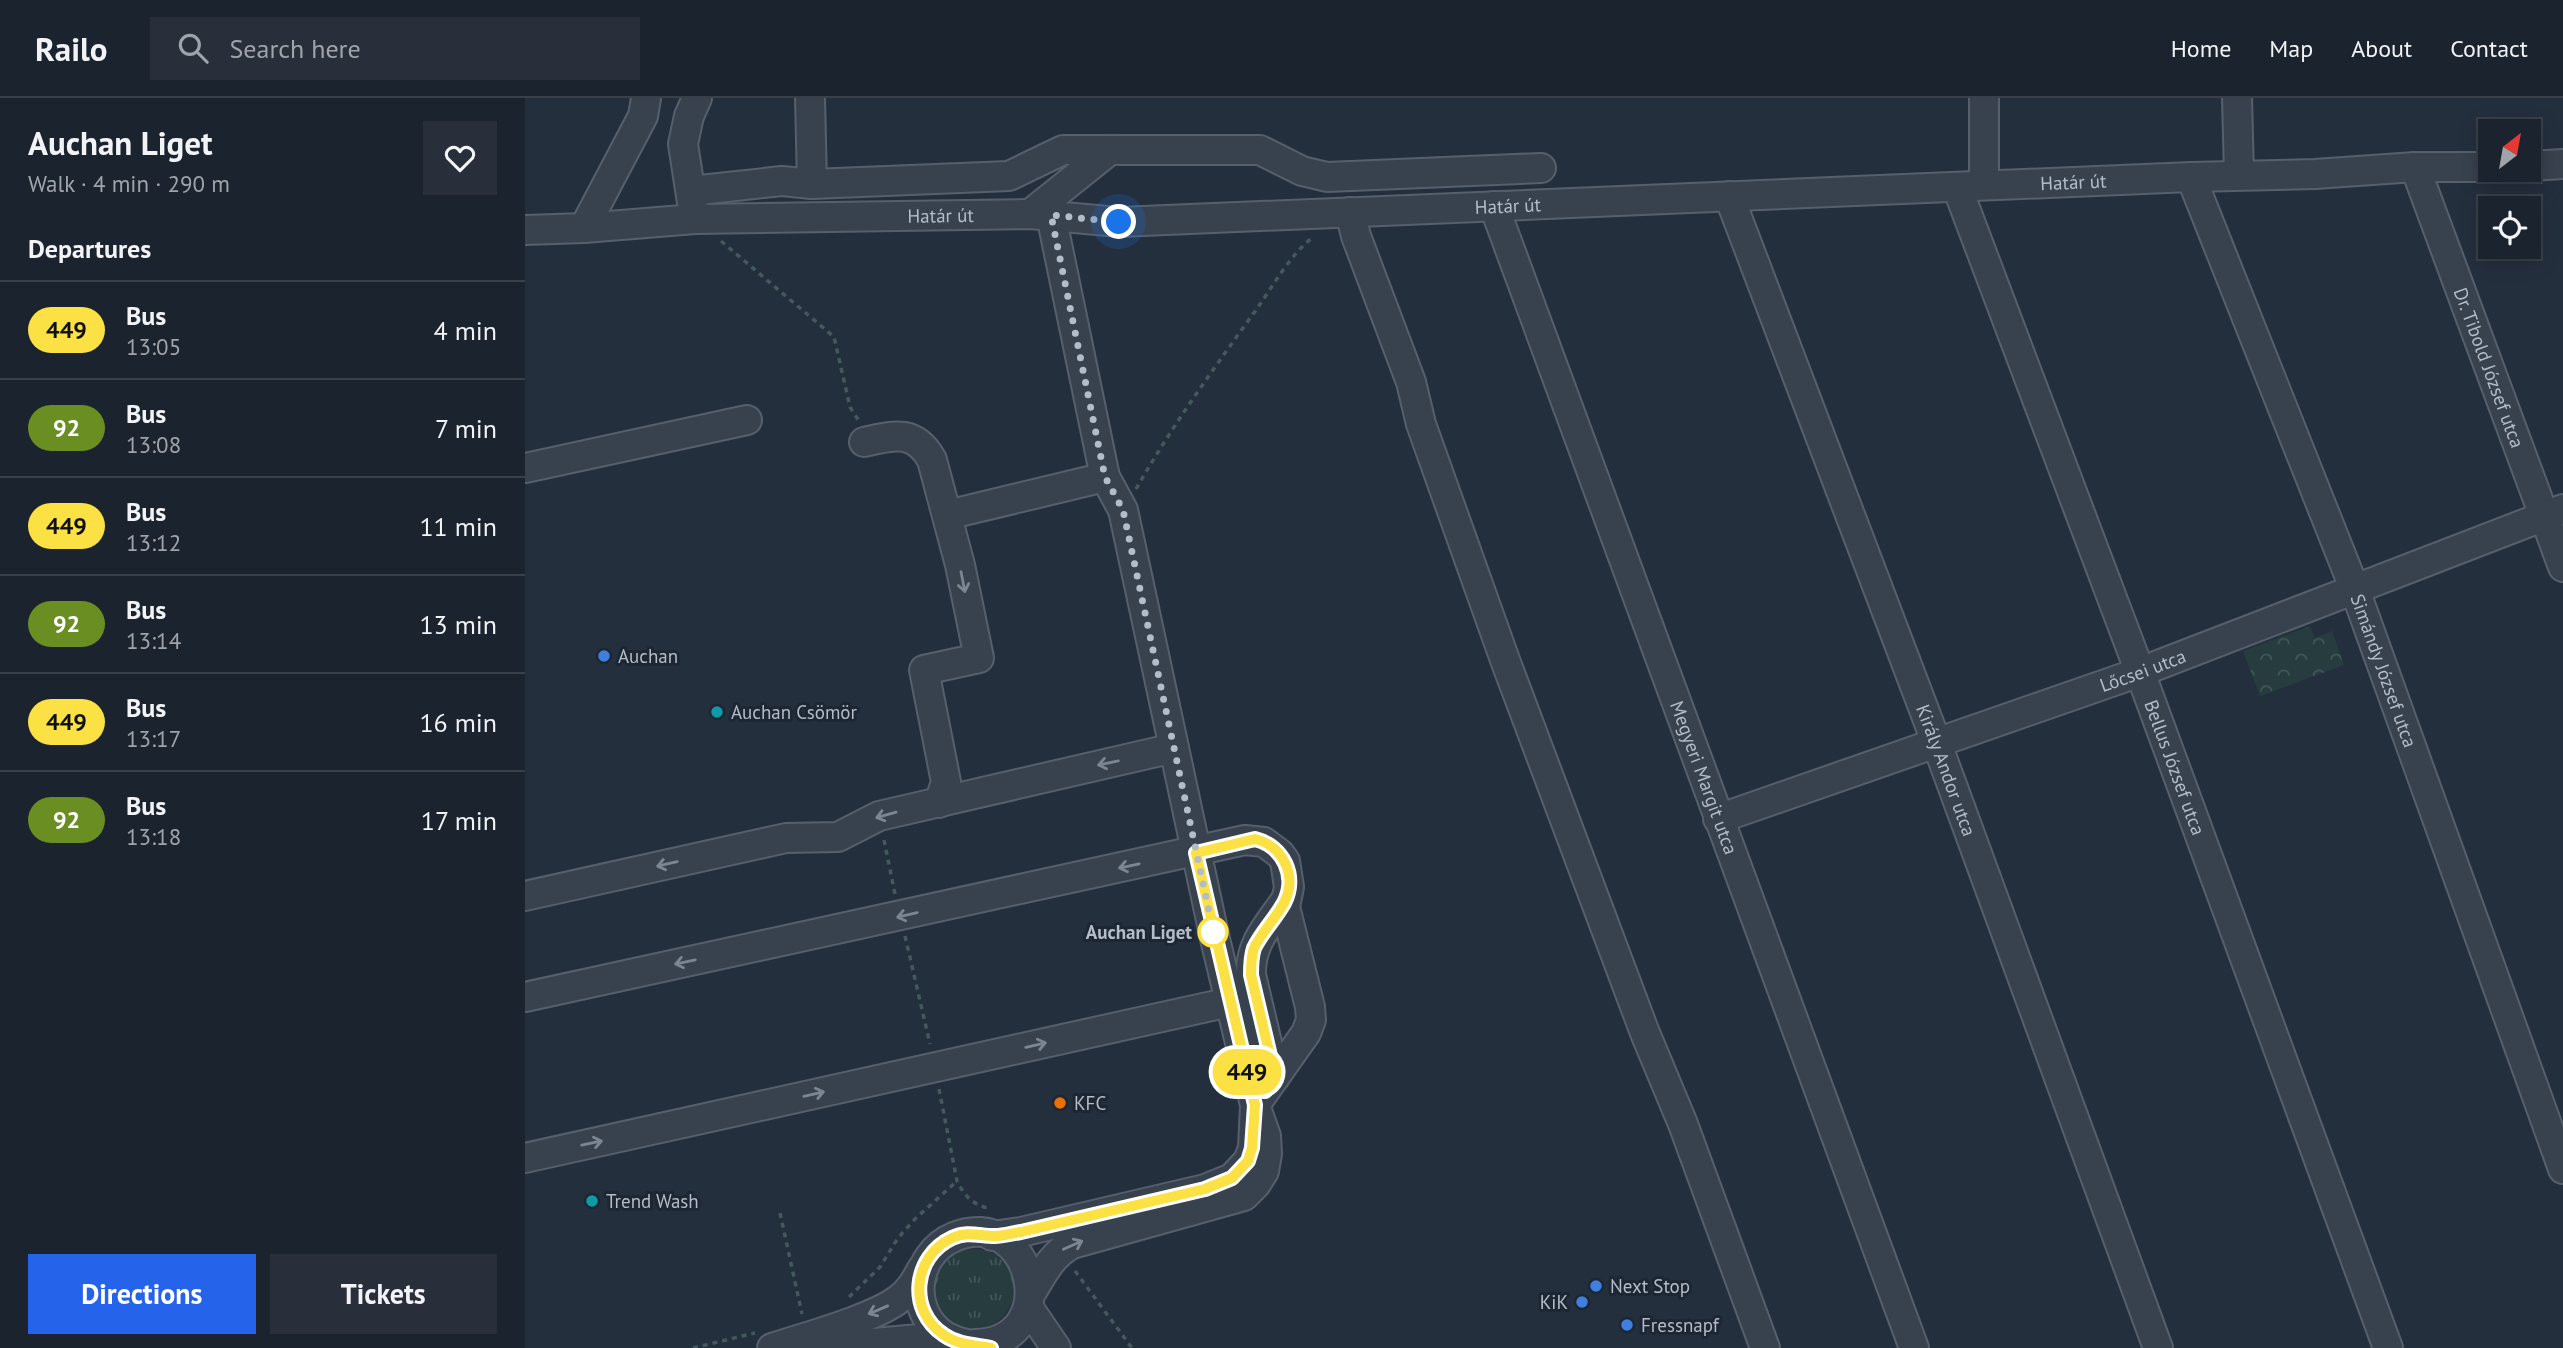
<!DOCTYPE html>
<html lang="en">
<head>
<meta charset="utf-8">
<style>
	:root { --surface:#1b232e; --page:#282f3a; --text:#f1f3f6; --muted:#a0a4aa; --line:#39404a; --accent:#2563eb }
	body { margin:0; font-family:"PT Sans",sans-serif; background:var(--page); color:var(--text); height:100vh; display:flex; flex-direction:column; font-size:26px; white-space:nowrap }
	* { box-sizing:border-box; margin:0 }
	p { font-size:23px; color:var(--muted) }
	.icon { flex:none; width:38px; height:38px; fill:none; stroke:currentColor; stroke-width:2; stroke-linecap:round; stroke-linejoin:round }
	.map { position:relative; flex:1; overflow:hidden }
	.side { display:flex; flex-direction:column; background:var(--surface); width:525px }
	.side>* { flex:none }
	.badge { padding:0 14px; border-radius:23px; font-size:24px; line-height:46px }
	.needle { width:46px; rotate:31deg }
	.tools { position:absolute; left:1953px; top:21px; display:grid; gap:14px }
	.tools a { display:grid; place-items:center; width:63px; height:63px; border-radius:0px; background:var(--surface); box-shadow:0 4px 18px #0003,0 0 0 2px var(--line); font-size:35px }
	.you { position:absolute; width:35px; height:35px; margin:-18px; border:5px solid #fff; border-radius:50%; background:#1a73e8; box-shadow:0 0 0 10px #1a73e833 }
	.map>.badge { position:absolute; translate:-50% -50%; box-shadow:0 0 0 4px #fff }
	h2 { padding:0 28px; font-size:26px; line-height:63px }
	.round { display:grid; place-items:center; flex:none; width:74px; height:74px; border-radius:0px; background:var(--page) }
	.head { display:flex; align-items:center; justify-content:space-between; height:119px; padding:0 28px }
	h1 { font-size:33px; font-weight:600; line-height:52px }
	.cta { display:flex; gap:14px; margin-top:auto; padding:14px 28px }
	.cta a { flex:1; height:80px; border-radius:0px; background:var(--accent); color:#fff; font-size:28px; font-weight:600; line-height:80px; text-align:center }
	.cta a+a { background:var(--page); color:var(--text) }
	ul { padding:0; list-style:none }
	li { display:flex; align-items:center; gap:21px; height:98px; padding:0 28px; border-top:2px solid var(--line) }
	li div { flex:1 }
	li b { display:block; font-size:26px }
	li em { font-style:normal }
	li .badge { min-width:77px; font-weight:700; text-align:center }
	header { display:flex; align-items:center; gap:42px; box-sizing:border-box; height:98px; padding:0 35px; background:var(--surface); border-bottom:2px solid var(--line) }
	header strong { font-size:33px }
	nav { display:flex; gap:38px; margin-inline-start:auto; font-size:24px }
	.search { width:490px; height:63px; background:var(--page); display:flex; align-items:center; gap:18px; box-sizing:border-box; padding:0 24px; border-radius:0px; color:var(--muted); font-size:26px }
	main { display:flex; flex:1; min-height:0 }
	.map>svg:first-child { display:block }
	.grass { fill:url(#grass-tufts) }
	.forest { fill:url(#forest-crowns) }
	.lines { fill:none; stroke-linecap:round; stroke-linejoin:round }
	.minor-casing { stroke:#565f6c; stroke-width:32 }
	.path { stroke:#44595c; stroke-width:3.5; stroke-dasharray:5 5; stroke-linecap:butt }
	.minor { stroke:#38414e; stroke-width:28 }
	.oneway { stroke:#7c8592 }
	.line-casing { stroke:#fff; stroke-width:16 }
	.line { stroke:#fbe143; stroke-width:10 }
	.walk { stroke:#b4bcc9; stroke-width:7; stroke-dasharray:0 12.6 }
	.shop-dot { fill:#3f7fe0; stroke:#1d2633; stroke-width:2.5 }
	.culture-dot { fill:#0f9aa8; stroke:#1d2633; stroke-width:2.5 }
	.stop-dot { fill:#fff; stroke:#fbe143; stroke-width:3.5 }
	.food-dot { fill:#e8710a; stroke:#1d2633; stroke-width:2.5 }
	.labels { text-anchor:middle; stroke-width:6; stroke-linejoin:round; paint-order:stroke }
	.street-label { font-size:19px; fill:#b4bcc9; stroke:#1d2633 }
	.poi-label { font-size:19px; fill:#b4bcc9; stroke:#1d2633; text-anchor:start }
	.stop-label { font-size:19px; font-weight:bold; fill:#b4bcc9; stroke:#1d2633; text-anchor:end }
</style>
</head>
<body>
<header>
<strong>Railo</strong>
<div class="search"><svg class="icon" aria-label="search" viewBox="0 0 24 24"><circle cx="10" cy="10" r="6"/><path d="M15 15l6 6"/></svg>Search here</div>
<nav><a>Home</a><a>Map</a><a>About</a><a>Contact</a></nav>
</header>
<main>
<section class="side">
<div class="head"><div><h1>Auchan Liget</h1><p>Walk · 4 min · 290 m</p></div><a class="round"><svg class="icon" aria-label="heart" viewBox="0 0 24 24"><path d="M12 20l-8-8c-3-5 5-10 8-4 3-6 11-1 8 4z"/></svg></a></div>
<h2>Departures</h2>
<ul>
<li><span class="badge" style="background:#fbe143;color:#111">449</span><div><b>Bus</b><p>13:05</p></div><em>4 min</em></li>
<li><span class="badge" style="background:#6b8e23;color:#fff">92</span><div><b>Bus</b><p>13:08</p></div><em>7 min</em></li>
<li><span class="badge" style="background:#fbe143;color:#111">449</span><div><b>Bus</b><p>13:12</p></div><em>11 min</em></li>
<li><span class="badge" style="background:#6b8e23;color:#fff">92</span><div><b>Bus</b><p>13:14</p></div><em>13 min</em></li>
<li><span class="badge" style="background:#fbe143;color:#111">449</span><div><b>Bus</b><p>13:17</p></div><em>16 min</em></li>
<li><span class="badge" style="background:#6b8e23;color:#fff">92</span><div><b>Bus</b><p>13:18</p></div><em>17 min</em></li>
</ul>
<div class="cta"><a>Directions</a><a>Tickets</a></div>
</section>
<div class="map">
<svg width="2038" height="1250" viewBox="0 0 2038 1250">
	<defs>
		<pattern id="grass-tufts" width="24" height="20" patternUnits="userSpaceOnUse" patternTransform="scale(1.75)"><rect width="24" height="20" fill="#263c3f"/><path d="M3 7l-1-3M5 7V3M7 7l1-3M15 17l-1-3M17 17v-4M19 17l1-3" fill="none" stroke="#435659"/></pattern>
		<pattern id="forest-crowns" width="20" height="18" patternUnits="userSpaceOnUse" patternTransform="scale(1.75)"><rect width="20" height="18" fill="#263c3f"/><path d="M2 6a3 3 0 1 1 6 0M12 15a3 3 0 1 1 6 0" fill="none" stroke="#435659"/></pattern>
	</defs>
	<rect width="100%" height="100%" fill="#242f3e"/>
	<path class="grass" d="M409 1191a40 40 0 1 1 80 0a40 40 0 1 1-80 0Z"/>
	<path class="forest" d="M1785,528L1790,540L1807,533L1819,567L1735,598L1718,553Z"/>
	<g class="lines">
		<g class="minor-casing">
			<g id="minor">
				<path d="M285,0L287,86"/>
				<path d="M1459,0V87"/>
				<path d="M1712,0L1714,77"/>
				<path d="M2004,68L2038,66"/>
				<path id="s1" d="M1890,69L2038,469"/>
				<path id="s2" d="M1666,79L1830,492L2038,1071"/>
				<path id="s3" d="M1432,89L1615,574L1863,1250"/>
				<path d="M166,93L257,83L287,86L484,78L538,52H735L777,73L802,79L1016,70"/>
				<path id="s4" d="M1204,98L1412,646L1633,1250"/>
				<path id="s5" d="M969,108L1389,1250"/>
				<path d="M168,111L158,46L164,18L172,0"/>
				<path d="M825,114L831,138L886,284L896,326L980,562L1120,935L1158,1026L1240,1250"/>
				<path d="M505,116L585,52"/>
				<path d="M59,130L118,18L121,0"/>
				<path id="s6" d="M0,132L59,130L170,121L505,116L594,124L1666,79L1790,76L1890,69H1965"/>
				<path d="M339,344C369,337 390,331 407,362L435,467L454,560L399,572L421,684L414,705"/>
				<path d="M0,370L222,322"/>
				<path d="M422,417L580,379"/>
				<path id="s7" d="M1193,721L1615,574L2038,411"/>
				<path d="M0,798L261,740L313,739L354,718L649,650"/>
				<path d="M0,899L720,742L739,744L755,756L760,763L764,789L760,809L785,909L786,922L781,935L730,1007L728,1050L723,1063L707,1080L680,1091L496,1134L467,1138"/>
				<path d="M750,979L726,877C725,845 743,828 760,803"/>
				<path d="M0,1060L705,904"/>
				<path d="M505,1197C517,1177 526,1157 547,1146L719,1098L731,1086L739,1073L742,1056L741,1038L730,1007L690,841L598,412L580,379L526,117"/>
				<path d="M503,1209L531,1250"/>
				<path d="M450,1246C541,1244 507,1106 429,1139C388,1156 382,1214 420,1238C434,1247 451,1247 466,1250"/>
				<path d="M247,1250C280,1239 348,1221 374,1201C385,1193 391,1182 397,1171"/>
				<path d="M292,1250L406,1240L426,1241"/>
			</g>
		</g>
		<path class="path" d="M196,143L309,239L325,309L334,323
			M611,391C647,328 689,270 731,212C748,188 765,157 787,140
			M359,742L370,796
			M380,838L405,946
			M414,991L432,1083C439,1097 447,1106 462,1110
			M255,1115L277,1216
			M550,1173L607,1250
			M324,1199L355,1169L373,1140L390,1121L432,1083
			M168,1250L230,1235"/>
		<use href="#minor" class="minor"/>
	</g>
	<defs><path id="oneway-shaft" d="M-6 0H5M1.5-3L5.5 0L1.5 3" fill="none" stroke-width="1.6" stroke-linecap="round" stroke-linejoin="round" transform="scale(1.75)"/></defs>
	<g class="oneway">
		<use href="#oneway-shaft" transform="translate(438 484) rotate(79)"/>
		<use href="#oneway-shaft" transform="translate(583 665) rotate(168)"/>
		<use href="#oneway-shaft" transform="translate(361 717) rotate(164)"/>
		<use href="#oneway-shaft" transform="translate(142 766) rotate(167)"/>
		<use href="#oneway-shaft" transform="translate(604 768) rotate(168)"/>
		<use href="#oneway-shaft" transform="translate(382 817) rotate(167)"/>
		<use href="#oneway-shaft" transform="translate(160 864) rotate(168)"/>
		<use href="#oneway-shaft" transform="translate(511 947) rotate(-13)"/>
		<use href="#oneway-shaft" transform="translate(289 996) rotate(-13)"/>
		<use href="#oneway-shaft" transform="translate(67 1045) rotate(-12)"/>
		<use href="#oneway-shaft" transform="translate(548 1147) rotate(-24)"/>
		<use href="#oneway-shaft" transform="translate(353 1212) rotate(157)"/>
	</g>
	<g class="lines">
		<g class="line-casing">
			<path id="line" d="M466,1250C450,1247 433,1247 419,1237C382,1213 388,1158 427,1140C442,1133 454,1138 470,1138C478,1138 488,1135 496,1134L680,1091L707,1080L723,1063L727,1050L730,1007L671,755L730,741C758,748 773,778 759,805C750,821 737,834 729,850C726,859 726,867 726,877L750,979L740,993"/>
		</g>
		<use href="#line" class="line"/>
		<path class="walk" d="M594,124L526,117L580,379L598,412L690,841L688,834"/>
	</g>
	<g class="shop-dot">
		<circle cx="79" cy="558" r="7"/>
		<circle cx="1071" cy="1188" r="7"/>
		<circle cx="1057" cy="1204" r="7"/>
		<circle cx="1102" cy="1227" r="7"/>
	</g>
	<g class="culture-dot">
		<circle cx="192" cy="614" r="7"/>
		<circle cx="67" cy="1103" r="7"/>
	</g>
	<circle class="stop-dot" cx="688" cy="834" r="14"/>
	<circle class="food-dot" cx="535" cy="1005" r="7"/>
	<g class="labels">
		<g class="street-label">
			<text dy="7" stroke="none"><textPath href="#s6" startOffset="1550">Határ út</textPath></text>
			<text dy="7" stroke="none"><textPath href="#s6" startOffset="984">Határ út</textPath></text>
			<text dy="7" stroke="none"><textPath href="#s6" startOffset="416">Határ út</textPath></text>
			<text dy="7" stroke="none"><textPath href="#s1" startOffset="214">Dr. Tibold József utca</textPath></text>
			<text dy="7" stroke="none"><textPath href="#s7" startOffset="450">Lőcsei utca</textPath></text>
			<text dy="7" stroke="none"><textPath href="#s2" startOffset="530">Simándy József utca</textPath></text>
			<text dy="7" stroke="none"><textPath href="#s3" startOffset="620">Bellus József utca</textPath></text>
			<text dy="7" stroke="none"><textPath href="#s4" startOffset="614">Király Andor utca</textPath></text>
			<text dy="7" stroke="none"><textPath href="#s5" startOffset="609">Megyeri Margit utca</textPath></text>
		</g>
		<g class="poi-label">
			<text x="93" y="565">Auchan</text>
			<text x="206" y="621">Auchan Csömör</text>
			<text x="549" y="1012">KFC</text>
			<text x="81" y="1110">Trend Wash</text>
			<text x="1085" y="1195">Next Stop</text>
			<text x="1043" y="1211" text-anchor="end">KiK</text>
			<text x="1116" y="1234">Fressnapf</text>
		</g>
		<g class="stop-label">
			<text x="667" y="841">Auchan Liget</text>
		</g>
	</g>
</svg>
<div class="tools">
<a><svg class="needle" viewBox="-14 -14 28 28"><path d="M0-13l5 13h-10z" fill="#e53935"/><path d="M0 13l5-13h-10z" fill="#a0a4aa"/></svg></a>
<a><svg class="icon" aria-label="locate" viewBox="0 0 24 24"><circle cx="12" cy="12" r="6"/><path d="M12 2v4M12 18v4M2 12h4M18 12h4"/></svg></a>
</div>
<div class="you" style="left:594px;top:124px"></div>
<b class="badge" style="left:722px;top:974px;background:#fbe143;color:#111">449</b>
</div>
</main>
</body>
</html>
